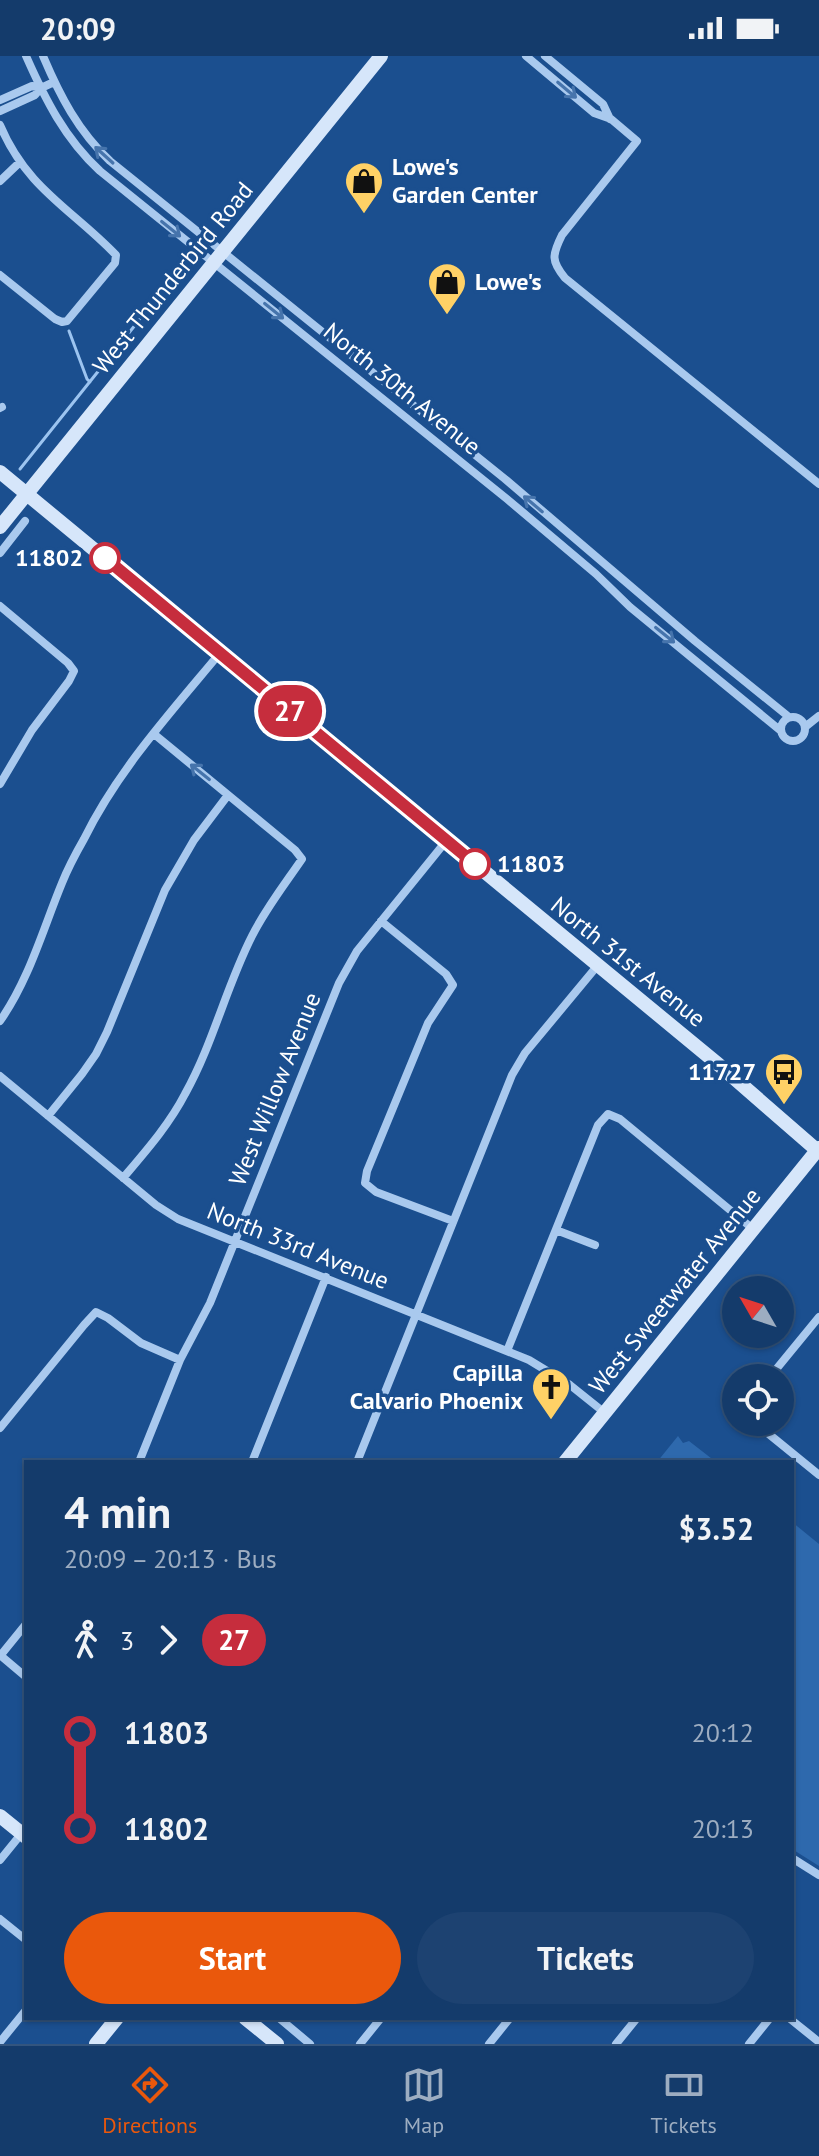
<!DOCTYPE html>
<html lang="en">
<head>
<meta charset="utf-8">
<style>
	:root { --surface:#143b6b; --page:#1d4271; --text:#f1f3f6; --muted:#9dadc1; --line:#33557e; --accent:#ea580c }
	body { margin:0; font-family:"PT Sans",sans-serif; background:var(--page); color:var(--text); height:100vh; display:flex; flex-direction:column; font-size:30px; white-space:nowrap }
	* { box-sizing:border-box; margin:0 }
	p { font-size:26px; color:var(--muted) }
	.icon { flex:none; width:44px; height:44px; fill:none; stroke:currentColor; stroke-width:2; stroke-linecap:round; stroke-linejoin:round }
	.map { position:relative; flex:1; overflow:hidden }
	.details { position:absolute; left:24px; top:1404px; width:770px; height:560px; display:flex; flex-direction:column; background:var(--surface); border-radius:0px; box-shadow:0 2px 6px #0004,0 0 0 2px var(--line) }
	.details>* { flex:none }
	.badge { padding:0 16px; border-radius:26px; font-size:28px; line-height:52px }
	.needle { width:52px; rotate:309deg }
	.tools { position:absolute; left:722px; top:1220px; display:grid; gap:16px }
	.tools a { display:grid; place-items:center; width:72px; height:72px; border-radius:50%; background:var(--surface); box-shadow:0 2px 6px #0004,0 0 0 2px var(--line); font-size:40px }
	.map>.badge { position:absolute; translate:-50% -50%; box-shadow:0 0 0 4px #fff }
	.legs { display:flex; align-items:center; gap:12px; height:88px; padding:0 40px; font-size:26px }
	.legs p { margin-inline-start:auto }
	.headline { display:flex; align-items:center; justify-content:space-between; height:136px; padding:0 40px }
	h1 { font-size:44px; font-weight:700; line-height:60px }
	.button { display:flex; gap:16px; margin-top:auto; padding:16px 40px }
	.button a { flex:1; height:92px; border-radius:48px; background:var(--accent); color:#fff; font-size:32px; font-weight:700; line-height:92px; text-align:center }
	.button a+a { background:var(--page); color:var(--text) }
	ul { padding:0 40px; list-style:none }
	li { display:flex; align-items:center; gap:28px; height:96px; font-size:30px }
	li i { display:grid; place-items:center; width:12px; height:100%; margin:0 10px; background:currentColor }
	li i::after { content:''; width:20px; height:20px; margin:-10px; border:6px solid; border-radius:50%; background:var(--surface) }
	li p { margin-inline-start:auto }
	li:first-child i { background:linear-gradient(#0000 50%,currentColor 0) }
	li:last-child i { background:linear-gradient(currentColor 50%,#0000 0) }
	.status { display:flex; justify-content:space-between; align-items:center; height:56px; padding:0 40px; background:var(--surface); direction:ltr }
	.status svg { height:22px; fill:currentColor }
	.tab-bar { display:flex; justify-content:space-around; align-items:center; height:112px; border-top:2px solid var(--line); background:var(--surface); font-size:22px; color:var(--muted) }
	.tab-bar a { display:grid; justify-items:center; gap:4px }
	.tab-bar .on { color:var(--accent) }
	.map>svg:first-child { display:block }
	.green { fill:#2e69ad }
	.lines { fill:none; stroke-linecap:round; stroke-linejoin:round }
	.stream { stroke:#9cc4f0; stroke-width:3 }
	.street { stroke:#a9c9ee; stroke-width:8 }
	.secondary { stroke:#d6e6fa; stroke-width:14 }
	.oneway { stroke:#4674ac }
	.line-1-casing { stroke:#fff; stroke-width:18 }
	.line-1 { stroke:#c62d3d; stroke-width:12 }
	.stop-1-dot { fill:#fff; stroke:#c62d3d; stroke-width:4 }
	.labels { text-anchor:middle; stroke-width:7; stroke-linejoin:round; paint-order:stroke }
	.poi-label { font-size:24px; font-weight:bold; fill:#fff; stroke:#1b4f8f; text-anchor:start }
	.street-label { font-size:24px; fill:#fff; stroke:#1b4f8f }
	.stop-label { font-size:24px; font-weight:bold; fill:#fff; stroke:#1b4f8f; text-anchor:end }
</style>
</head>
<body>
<div class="status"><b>20:09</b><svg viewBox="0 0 49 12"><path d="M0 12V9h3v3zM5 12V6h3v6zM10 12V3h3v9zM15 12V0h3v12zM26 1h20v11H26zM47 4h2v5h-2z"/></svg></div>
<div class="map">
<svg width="819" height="1988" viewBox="0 0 819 1988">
	<rect width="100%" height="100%" fill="#1b4f8f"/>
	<path class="green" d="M678,1380L683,1387L689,1385L716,1406H657Z
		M792,1466L819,1488V1810L792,1793Z"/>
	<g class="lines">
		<path class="stream" d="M69,275L87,323L90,326
			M20,413L188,203"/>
		<path class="street" d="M26,0C45,43 65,83 100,115L507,443L596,518L630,551L781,675
			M43,0C60,40 78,75 110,105L505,423L695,585L789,661
			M526,0L594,57L611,63L637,85L562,179C552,199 551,205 565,222L819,428
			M545,0L603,48L610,63
			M0,44L32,30L41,32
			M0,55L35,39L41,32L54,26
			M0,69C27,133 72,153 116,199L115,207L67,265L62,266L55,263L0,219
			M0,125L20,106
			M0,352L2,351
			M0,497L25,465
			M0,550L68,607L74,615L69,625L32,674L0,728
			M781 673a12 12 0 1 1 24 0a12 12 0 1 1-24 0Z
			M805,671L819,660
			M381,865L446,918L453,929L428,967L367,1115L365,1127L376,1136L453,1165
			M0,965C29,924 43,873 62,827C68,812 76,797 84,783C118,714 171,656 220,597
			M0,1020L156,1149L178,1163L529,1304L570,1329L605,1357
			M48,1060L82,1018L96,998L107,976L165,834L194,784L228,739
			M123,1122C145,1096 169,1069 185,1038C213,988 226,931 252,880C266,852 285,828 302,803L295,794L154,678
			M556,1174L595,1189
			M507,1295L598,1069L608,1058L620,1063L753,1173
			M769,1322L819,1261
			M754,1366L819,1419
			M0,1372L84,1269L96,1256L108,1262L141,1287L180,1304
			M139,1406L180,1304L210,1247L339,927L357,895L447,784
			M252,1406L326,1221
			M357,1406L512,1019L525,997L598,909
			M0,1599L26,1621
			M0,1600L26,1568
			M792,1802L819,1819
			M0,1804L26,1772
			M0,1863L26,1884
			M279,1962L310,1988
			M789,1962L819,1986
			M0,1986L26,1954
			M360,1988L381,1962
			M489,1988L510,1962
			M616,1988L637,1962
			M749,1988L770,1962"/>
		<path class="secondary" d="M0,416L719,1009L819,1096
			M0,471L381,0
			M565,1406L819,1092
			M0,1760L26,1781
			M245,1962L277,1988
			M96,1988L117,1962"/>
	</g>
	<defs><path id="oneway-shaft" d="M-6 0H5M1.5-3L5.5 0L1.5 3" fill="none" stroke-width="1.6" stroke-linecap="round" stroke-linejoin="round" transform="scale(2)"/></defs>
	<g class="oneway">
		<use href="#oneway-shaft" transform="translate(567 34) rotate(40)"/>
		<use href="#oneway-shaft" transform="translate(104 99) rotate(-138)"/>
		<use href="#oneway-shaft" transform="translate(171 173) rotate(39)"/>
		<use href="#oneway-shaft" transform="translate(274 255) rotate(39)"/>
		<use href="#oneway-shaft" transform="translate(533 448) rotate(-140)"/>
		<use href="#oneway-shaft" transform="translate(665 579) rotate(39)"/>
		<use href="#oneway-shaft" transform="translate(200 716) rotate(-141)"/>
	</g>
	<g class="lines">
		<g class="line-1-casing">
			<path id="line-1" d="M105,502L475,808"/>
		</g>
		<use href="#line-1" class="line-1"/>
	</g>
	<defs>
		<g id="shop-pin" transform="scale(2)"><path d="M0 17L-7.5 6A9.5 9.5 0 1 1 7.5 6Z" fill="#ffd166" stroke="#1b4f8f"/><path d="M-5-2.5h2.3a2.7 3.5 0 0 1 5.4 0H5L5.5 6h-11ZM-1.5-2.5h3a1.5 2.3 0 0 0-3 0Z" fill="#111"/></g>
		<g id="bus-pin" transform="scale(2)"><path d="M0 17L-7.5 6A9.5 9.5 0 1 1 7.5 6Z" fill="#ffd166" stroke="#1b4f8f"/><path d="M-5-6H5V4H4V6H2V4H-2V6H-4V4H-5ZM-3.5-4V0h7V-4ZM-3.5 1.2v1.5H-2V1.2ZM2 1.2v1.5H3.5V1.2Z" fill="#111"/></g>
		<g id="church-pin" transform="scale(2)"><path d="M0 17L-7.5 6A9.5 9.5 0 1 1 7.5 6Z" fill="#ffd166" stroke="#1b4f8f"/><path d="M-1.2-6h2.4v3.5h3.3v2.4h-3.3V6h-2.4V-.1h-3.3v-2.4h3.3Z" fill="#111"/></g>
	</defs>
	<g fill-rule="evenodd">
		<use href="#shop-pin" x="364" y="125"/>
		<use href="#shop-pin" x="447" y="226"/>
		<use href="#bus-pin" x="784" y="1016"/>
		<use href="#church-pin" x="551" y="1331"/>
	</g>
	<g class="stop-1-dot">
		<circle cx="105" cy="502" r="14"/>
		<circle cx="475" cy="808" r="14"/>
	</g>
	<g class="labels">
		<g class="poi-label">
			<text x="392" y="119">Lowe's<tspan x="392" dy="28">Garden Center</tspan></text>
			<text x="475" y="234">Lowe's</text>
			<text x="756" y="1024" text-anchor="end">11727</text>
			<text x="523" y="1325" text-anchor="end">Capilla<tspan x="523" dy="28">Calvario Phoenix</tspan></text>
		</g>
		<g class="street-label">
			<text transform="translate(173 222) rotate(-51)" y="8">West Thunderbird Road</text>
			<text transform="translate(402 333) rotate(39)" y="8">North 30th Avenue</text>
			<text transform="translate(628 906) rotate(39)" y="8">North 31st Avenue</text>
			<text transform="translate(275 1033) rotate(-68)" y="8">West Willow Avenue</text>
			<text transform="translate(298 1190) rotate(22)" y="8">North 33rd Avenue</text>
			<text transform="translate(675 1235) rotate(-51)" y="8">West Sweetwater Avenue</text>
		</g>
		<g class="stop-label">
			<text x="83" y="510">11802</text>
			<text x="497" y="816" text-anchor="start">11803</text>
		</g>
	</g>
</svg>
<div class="tools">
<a><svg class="needle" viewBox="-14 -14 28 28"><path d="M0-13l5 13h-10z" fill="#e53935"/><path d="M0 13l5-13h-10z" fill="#9dadc1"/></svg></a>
<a><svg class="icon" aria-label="locate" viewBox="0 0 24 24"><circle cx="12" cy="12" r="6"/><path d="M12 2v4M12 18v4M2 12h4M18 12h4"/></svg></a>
</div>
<b class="badge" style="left:290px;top:655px;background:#c62d3d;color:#fff">27</b>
<section class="details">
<div class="headline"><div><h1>4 min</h1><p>20:09 – 20:13 · Bus</p></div><b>$3.52</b></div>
<div class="legs"><svg class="icon" aria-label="walk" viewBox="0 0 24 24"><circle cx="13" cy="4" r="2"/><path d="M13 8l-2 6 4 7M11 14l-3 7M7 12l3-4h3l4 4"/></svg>3<svg class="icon" aria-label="forward" viewBox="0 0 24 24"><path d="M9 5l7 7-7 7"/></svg><b class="badge" style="background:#c62d3d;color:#fff">27</b></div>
<ul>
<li><i style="color:#c62d3d"></i><b>11803</b><p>20:12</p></li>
<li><i style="color:#c62d3d"></i><b>11802</b><p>20:13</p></li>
</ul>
<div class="button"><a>Start</a><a>Tickets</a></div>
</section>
</div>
<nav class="tab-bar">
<a class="on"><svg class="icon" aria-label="directions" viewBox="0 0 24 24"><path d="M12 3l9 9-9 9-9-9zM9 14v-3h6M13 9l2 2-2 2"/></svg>Directions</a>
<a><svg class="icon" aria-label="map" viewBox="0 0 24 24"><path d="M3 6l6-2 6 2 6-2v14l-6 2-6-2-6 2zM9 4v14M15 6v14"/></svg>Map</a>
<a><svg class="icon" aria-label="tickets" viewBox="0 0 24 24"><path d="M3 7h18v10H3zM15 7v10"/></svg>Tickets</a>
</nav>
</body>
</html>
